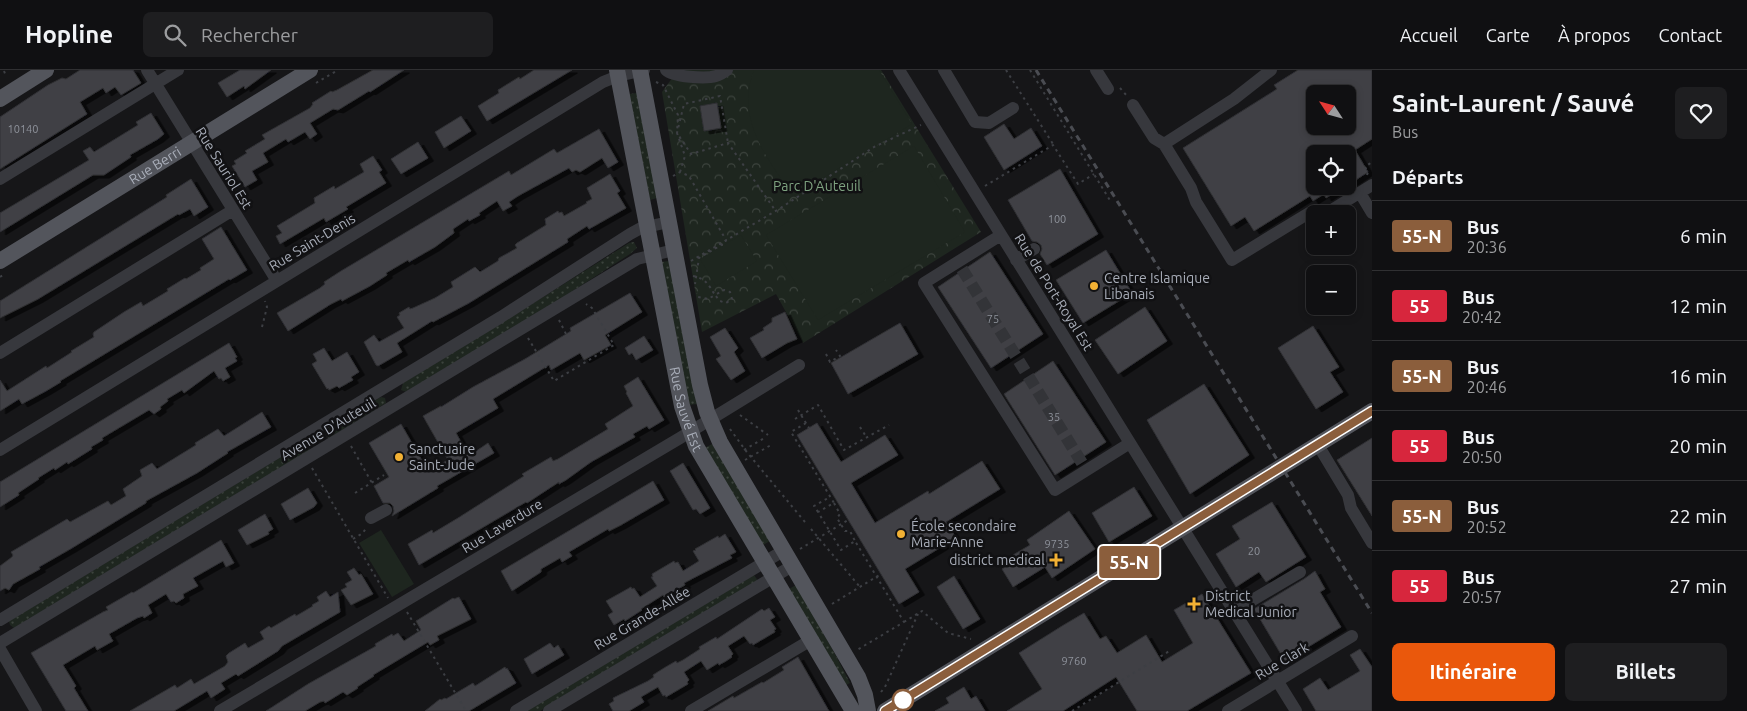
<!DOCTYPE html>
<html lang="fr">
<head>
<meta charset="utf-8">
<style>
	:root { --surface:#101012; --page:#1e1e20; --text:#f1f3f6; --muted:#9c9d9f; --line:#303032; --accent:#ea580c }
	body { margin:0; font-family:Ubuntu,sans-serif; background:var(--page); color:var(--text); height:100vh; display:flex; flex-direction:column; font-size:19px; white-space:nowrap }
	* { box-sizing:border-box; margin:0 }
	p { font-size:16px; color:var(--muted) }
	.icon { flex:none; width:28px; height:28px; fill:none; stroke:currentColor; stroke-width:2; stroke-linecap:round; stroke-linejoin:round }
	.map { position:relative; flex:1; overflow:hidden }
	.panel { display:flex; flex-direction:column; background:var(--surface); width:375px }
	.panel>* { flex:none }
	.badge { padding:0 10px; border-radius:4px; font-size:18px; line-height:32px }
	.needle { width:32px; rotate:306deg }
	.fabs { position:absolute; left:1306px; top:15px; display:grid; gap:10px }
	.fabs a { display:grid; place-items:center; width:50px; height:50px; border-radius:8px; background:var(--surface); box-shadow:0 2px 8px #0003,0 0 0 1px var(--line); font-size:25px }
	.map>.badge { position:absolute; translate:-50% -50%; box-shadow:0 0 0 2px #fff }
	h2 { padding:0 20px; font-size:19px; line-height:45px }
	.round { display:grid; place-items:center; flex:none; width:52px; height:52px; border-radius:8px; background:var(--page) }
	.head { display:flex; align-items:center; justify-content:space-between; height:85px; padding:0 20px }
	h1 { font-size:24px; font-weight:700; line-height:38px }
	.cta { display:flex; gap:10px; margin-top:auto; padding:10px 20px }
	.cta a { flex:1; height:58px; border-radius:8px; background:var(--accent); color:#fff; font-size:20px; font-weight:700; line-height:58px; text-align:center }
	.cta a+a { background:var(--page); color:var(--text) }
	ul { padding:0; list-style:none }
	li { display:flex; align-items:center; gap:15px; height:70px; padding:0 20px; border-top:1px solid var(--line) }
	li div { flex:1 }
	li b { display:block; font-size:19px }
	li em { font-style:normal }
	li .badge { min-width:55px; font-weight:700; text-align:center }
	header { display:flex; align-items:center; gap:30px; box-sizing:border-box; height:70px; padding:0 25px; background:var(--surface); border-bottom:1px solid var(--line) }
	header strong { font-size:24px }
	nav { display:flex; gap:28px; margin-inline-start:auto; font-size:18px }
	.search { width:350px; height:45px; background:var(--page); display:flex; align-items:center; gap:12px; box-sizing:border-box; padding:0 18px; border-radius:8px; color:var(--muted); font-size:19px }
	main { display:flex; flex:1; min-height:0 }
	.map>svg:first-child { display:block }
	.grass { fill:url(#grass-dots) }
	.park { fill:url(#park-crowns) }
	.garden { fill:#1e261f }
	.building { fill:#404145; stroke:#303034; fill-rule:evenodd; filter:url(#shadow) }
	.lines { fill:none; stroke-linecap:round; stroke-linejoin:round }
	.minor-tunnel { stroke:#333438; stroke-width:12; stroke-dasharray:12 6; stroke-linecap:butt }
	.path { stroke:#3d3f44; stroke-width:2; stroke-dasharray:2.5 4; stroke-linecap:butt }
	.minor { stroke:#37383d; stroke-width:12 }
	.major { stroke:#53555c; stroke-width:16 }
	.rail { stroke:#4a4c52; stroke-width:3; stroke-dasharray:6 5; stroke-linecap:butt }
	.line-casing { stroke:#fff; stroke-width:11 }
	.line { stroke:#8b5e3c; stroke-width:8 }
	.poi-dot { fill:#f2b134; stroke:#111113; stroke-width:2 }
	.stop-dot { fill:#fff; stroke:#8b5e3c; stroke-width:2.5 }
	.labels { text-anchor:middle; stroke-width:5; stroke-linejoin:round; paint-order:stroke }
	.number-label { font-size:11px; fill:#8e929b }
	.street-label { font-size:14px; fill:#a8adb8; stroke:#111113 }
	.park-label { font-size:14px; fill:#7fa381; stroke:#111113 }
	.poi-label { font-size:14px; fill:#a8adb8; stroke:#111113; text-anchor:start }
</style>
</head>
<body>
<header>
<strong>Hopline</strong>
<div class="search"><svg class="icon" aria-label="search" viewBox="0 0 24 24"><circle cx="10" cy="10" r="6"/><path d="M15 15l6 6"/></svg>Rechercher</div>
<nav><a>Accueil</a><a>Carte</a><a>À propos</a><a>Contact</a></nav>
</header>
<main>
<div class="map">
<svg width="1372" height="641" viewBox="0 0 1372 641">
	<defs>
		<pattern id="grass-dots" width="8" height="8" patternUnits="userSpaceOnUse" patternTransform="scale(1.25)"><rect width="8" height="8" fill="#1e261f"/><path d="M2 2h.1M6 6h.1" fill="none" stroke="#3c433d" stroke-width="1.8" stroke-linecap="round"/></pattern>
		<pattern id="park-crowns" width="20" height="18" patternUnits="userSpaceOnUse" patternTransform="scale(1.25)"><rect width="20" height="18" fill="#1e261f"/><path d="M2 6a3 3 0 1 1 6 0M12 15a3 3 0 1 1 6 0" fill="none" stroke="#3c433d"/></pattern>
		<filter id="shadow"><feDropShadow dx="5.5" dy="3" stdDeviation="0" flood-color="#0009"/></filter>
	</defs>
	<rect width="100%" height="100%" fill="#161618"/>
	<path class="grass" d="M637,23L657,128L650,130L629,24Z
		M634,172L637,178L630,184L520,255L406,322L401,320L403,313L513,246L629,173Z
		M669,191L697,334L689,335L661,192Z
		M381,327L385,328L386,333L329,368L326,366L325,360Z
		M304,373L310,376L309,381L14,558L10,555L9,551Z
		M712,374L770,471L763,475L705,378Z
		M754,505L758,511L540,641H525Z
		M796,515L835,584L850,613L846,615L789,519Z"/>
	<path class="park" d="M678,0H881L981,162L803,273L776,224L702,262L662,22Z"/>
	<path class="garden" d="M754,0H879L912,54L793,126C767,88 735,49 754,0Z
		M914,76L965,162L818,250L766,165Z
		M741,165L757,191L716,216L700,189Z
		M381,460L414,514L392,527L359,473Z"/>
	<path class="building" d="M80,0H133L141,13L121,25L115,17L106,23L103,18L80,32L87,44L0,99V47L48,15L62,8L66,9Z
		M240,0H271L245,19L244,16L227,27L218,13Z
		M373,0H404L370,22L369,21L338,40L333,39L310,53L317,64L310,69L305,62L288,72L286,69L263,83L268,92L252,101L257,110L245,117L232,96L236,94L234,91L247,83L245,81L265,69L262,65L310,38L313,34L312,33L331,21L332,22L337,20Z
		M534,0H572L487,51L478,36L499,23L498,20L519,7L520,9Z
		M1298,0H1372V69L1355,80L1368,102L1348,115V84H1315V116H1345L1326,128L1324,124L1313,131L1310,126L1254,161L1245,147L1231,156L1183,78L1277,19L1274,15ZM1315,24H1348V56H1315Z
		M717,33L721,58L704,61L700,36Z
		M151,43L164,64L158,69L130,85L131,87L104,105H93L0,162V143L89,90L83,81L90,77L94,82L138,55L136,52Z
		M461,46L471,61L444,78L435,62Z
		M1004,54L1014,69L1031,58L1042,76L1004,100L984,67Z
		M599,59L618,92L608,98L602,88L580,102L576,100L572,102L569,98L518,126L509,132L512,136L503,141L497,131L479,143L480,145L469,151L468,149L453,159L454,163L435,177L409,192L408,190L386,203L387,205L370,216L342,231L341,229L331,234L288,261L277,243L320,218L325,214L324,212L341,201L509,101L511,105L554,79L557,83Z
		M418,72L428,88L401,104L391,89Z
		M373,86L382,100L379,102L386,113L346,137L348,139L326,152L324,148L280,174L276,166L282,163L277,156L315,133L314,128L334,116L335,119L364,102L360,94Z
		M1060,99L1098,164L1047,195L1040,184L1042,179L1041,175L1037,172L1032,171L1008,130Z
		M610,104L620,121L617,123L626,138L589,159L587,156L567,169L568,172L469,233L433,252L432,251L397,273L402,282L378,296L376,295L364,272L374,265L379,272L404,258L397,247L400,245L399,243L409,237L410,239L413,238L435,228L453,217L451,212L475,197L480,202L498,191L499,188L517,178L515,175L517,173L546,155L545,149L558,141L559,143L562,142L564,146L587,133L586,132L592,129L587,118Z
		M191,109L208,137L194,146L190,139L179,145L178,144L38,229L0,248V231L167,127L166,125Z
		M221,157L247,200L230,210L229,209L60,311L61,312L46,321L22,334L19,329L0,341V310L7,321L46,296L47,298L72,282L71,281L94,267L93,264L94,262L124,242L141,232L143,236L168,221L167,219L185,208L186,209L201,200L200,198L214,189L202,169Z
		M1106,180L1132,223L1083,253L1056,210Z
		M990,182L1043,264L991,298L938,217Z
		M630,223L642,242L605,265L611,275L584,290L580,283L551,300L549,295L493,329L498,338L456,363L469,386L488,373L494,383L437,416L438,418L392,446L394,441L393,436L390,433H383L374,416L389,407L369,373L401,354L428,401L448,390L423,346L441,336V337L473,317L525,289L571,261L570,258Z
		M1145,237L1167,271L1118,304L1095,270Z
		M785,242L797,269L787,273L762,288L750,268L764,260L763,258L772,252V248Z
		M900,253L918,284L848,324L831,293Z
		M1313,256L1339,297L1330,302L1343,322L1316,339L1278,278Z
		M725,258L738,278L734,282L745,301L731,310L716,289L721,286L710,267Z
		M644,266L653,280L636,290L632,283L629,285L625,278Z
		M229,273L237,287L235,288L237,291L225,298L230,307L223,311L221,308L219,309L214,301L184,323L182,320L167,329L168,331L160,337L161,339L154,344L149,340L102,368L103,370L91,377L92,379L68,394L67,392L55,400L54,398L38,408L39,409L18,423L19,425L0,437V412Z
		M324,278L332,291L347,282L359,302L351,307L353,310L339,318L337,316L329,320L328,318L327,319L312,294L317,291L313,284Z
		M1053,291L1106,372L1055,405L1004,324Z
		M638,307L664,350L649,359L647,356L633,364L635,367L591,392L566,410L559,414V412L527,433L526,432L419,495L408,474L432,460L433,463L458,448L524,406L522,404L534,397L551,387L553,391L558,389L608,359L605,354L633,336L626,323L627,322L624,316Z
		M1204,314L1249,385L1190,424L1147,350Z
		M262,342L271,357L227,382L228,383L197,403L146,431V433L72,478L39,497L40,499L13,514L9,520L5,518L0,521V496L12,487L13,485L11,482L67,449L70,452L108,431L111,435L126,426L123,419L142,406L140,400L152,393L157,399L196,375L195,373L218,359L224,366Z
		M817,353L841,392L885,365L898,385L851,413L875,453L928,421L929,424L982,391L1000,419L946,452L956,468L905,499L919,522L899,534L797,365Z
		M1372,368V446L1337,390Z
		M683,393L710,438L700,444L696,439L693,440L670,401Z
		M653,411L664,430L621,455L609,461L608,459L569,482L572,486L562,492L560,488L541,499V502L512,521L501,501Z
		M1134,417L1152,446L1109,472L1092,443Z
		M308,418L317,433L314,437L290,450L281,434Z
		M1272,432L1306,487L1266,512L1259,502L1236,517L1216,484L1240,469L1232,456Z
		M1069,441L1095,479L1052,508L1045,497L1013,517L1002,499L1016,490L1013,485L1030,475L1027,470Z
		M265,444L273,459L268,462L269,464L247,475L238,460Z
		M725,464L736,482L730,485L732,488L684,513L685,515L664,527L663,525L641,539L642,540L625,551L624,549L614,555L608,545L613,542L606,531L631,517L632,519L634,518L640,527L657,516L651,507H653L652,504L674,491L675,493L678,492L683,501L699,491L693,481L696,480L695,479L718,466L719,468Z
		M221,470L234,493L226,497L223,491L193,508L198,516L183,524L184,528L176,533L174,531L171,532L166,524L148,535L152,543L144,548L143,546L137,548L109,564L113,571L97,580L95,576L63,595L76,616L74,618L88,641H66L31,583L103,542L108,540L106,537L132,522L133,523Z
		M354,498L359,505L361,504L373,524L351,535L341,520L347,517L345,514L352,510L347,502Z
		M1315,501L1325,519L1320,522L1341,557L1285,591L1254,539L1304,509Z
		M954,506L980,549L963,559L937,517Z
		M326,521L330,527L338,522L340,542L282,576L278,581L238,606L236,604L221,613L225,619L211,628L207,621L174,641H130L175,615L177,618L191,609L194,614L225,596L228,592L226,586L229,583L245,573L248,578L264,569L260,562L269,556L271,558L295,544L296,546L313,536L312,535L319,531L317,527Z
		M1202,524L1251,603L1187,641H1137L1116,607L1063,641H1007L1042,619L1019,583L1062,556L1084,543L1100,569L1106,566L1117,583L1146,565L1162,592L1193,573L1174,540Z
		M459,527L471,549L437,566L439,570L430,575L428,572L373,605L374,606L357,617L358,618L347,625L343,622L325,633L324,631L320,632L305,641H266L308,614L376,576L375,574L392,564L393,566L398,563L404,571L421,560L416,551L453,528L454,529Z
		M769,538L775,547L770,550L776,559L774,560L775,562L753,575L752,573L750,574L744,566L728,576L733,584L731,586L732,587L726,591L719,595L718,593L707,600L701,591L684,602L689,610L687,612L688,614L666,627L665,625L663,626L658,617L641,627L644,632L629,641H613L609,634L614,631L613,628L648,611L654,607L653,605L664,598L676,591L677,593L683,590L700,579L699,577L716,567L717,569L762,539L764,541Z
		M550,573L554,578L558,575L564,585L532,604L524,589Z
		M1360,579L1372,597V641H1316L1303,619L1320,608L1328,620L1360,601L1350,585Z
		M798,587L829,641H708L733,626L734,628L762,612L763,613L784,600L782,597Z
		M505,597L506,599L507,598L516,613L469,641H425L440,629L441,630L445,628L446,629L473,613L475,616Z
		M964,617L971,629L976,626L985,641H935L949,633L946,628Z"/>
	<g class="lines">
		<path class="minor-tunnel" d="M962,199L1082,393"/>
		<path class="path" d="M1006,0L1053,74
			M1030,0L1111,132
			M4,1L6,6
			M656,12L663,15L678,45L677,63L684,34L720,26L728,73
			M316,13L338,0
			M1120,18L1127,26
			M680,102L685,86L677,63L691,84L728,73L775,140
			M1367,105L1368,102L1365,97L1372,92
			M673,106L680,102L689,106L726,170L725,173L699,188L695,214
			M985,116L1053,75L1078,114L1094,104
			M691,191L779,139L874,77L921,55
			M693,206C706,209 708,214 715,225L724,220L730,222L732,229L726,233L720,231L715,225L708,229L698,227L697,223
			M0,207L5,204
			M559,250L566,264
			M262,257L267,237L265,231
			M528,268L554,311L614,275L592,238L586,234
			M826,284L830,292L840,286L836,280
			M798,340L809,358
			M740,345L768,365
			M795,349L818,335L844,380L889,355
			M806,353L791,362L834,433L818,442L841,480L855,471L904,552L857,580
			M860,357L867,368
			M730,359L746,381L805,452
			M351,376L372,413
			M744,380L766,367
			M745,390L771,375
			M312,398L388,528
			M355,423L384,405
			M834,433L840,444L837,448L845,461H850L855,471
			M818,442L814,436L830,427
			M811,459L860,517
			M353,469L363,463L366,458
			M800,479L848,450
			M832,534L881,504
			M407,542L466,641
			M904,552L922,541L948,563L971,569
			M881,622L885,617L918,544
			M1072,641L1171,580"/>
		<path class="minor" d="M147,0L277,211
			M666,0C673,7 706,9 716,6C720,5 723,3 727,0
			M899,0L1296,641
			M944,0L975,52L989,53L1013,38
			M1096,0L1108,19
			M1133,35L1154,68L1164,74L1191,118L1196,132L1232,190L1309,143L1330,141L1372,115
			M1164,74L1234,29L1271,0
			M0,109L178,0
			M1360,123L1372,143
			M1001,165L924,213L1055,420L1130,373
			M1016,190L1034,179
			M0,283L233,140
			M1318,375L1348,425L1351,438L1372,473
			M0,380L603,12L618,6L644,0
			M371,448L386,440
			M1234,541L1300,502
			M0,550L501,247L630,164L641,158L669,152
			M0,573L637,189L674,180
			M0,579L36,641
			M220,641L680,368L799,295
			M516,641L783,481
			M549,641L792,496
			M691,641L811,570
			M1228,641L1352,566"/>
		<g class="major">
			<path id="s1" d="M617,0L682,336L696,376L853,641"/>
			<path d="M640,0L700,315L707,342L720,372L858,607L865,625L868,641"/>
			<path d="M0,29L46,0"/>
			<path id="s2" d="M0,191L310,0"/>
			<path d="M885,641L1372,341"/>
		</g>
		<path class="rail" d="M1036,0L1372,543"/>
	</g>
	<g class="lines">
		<g class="line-casing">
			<path id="line" d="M885,641L1372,341"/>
		</g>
		<use href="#line" class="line"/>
	</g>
	<g class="poi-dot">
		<circle cx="1094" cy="216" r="5"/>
		<circle cx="399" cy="387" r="5"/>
		<circle cx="901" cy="464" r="5"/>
		<path d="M1053.5 482.5h5v5h5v5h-5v5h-5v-5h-5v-5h5z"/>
		<path d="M1191.5 526.5h5v5h5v5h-5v5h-5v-5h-5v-5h5z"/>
	</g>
	<circle class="stop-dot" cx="903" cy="630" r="10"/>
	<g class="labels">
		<g class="number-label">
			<text x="23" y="63">10140</text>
			<text x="1057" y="153">100</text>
			<text x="993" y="253">75</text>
			<text x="1054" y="351">35</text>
			<text x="1057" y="478">9735</text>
			<text x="1254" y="485">20</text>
			<text x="1074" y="595">9760</text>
		</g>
		<g class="street-label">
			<text dy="5" stroke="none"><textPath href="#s2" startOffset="182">Rue Berri</textPath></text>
			<text transform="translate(224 98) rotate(58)" y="5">Rue Sauriol Est</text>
			<text transform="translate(312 172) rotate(-31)" y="5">Rue Saint-Denis</text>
			<text transform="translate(1054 222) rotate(58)" y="5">Rue de Port-Royal Est</text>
			<text dy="5" stroke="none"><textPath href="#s1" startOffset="346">Rue Sauvé Est</textPath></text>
			<text transform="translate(328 359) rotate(-31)" y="5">Avenue D'Auteuil</text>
			<text transform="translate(502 456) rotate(-31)" y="5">Rue Laverdure</text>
			<text transform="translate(642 548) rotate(-31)" y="5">Rue Grande-Allée</text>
			<text transform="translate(1282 591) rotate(-31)" y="5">Rue Clark</text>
		</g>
		<g class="park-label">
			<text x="817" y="121">Parc D'Auteuil</text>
		</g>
		<g class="poi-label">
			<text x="1104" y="213">Centre Islamique<tspan x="1104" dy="16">Libanais</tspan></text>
			<text x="409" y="384">Sanctuaire<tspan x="409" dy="16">Saint-Jude</tspan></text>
			<text x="911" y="461">École secondaire<tspan x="911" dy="16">Marie-Anne</tspan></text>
			<text x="1045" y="495" text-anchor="end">district medical</text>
			<text x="1205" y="531">District<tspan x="1205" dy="16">Medical Junior</tspan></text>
		</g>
	</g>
</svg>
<div class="fabs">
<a><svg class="needle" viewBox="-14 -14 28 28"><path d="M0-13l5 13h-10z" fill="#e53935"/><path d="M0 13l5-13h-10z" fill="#9c9d9f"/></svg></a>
<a><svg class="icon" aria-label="locate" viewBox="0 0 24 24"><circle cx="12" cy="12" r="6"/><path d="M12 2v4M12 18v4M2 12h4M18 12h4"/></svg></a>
<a>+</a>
<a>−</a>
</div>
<b class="badge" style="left:1129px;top:492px;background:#8b5e3c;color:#fff">55-N</b>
</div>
<section class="panel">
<div class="head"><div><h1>Saint-Laurent / Sauvé</h1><p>Bus</p></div><a class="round"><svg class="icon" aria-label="heart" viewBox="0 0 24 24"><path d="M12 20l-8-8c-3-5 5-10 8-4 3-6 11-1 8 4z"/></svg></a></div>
<h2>Départs</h2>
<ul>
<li><span class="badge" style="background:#8b5e3c;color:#fff">55-N</span><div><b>Bus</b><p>20:36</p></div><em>6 min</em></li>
<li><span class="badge" style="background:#d7263d;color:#fff">55</span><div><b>Bus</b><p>20:42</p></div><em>12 min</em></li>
<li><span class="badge" style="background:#8b5e3c;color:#fff">55-N</span><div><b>Bus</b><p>20:46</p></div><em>16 min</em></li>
<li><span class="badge" style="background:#d7263d;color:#fff">55</span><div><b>Bus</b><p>20:50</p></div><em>20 min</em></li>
<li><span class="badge" style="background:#8b5e3c;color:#fff">55-N</span><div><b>Bus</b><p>20:52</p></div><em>22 min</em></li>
<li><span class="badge" style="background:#d7263d;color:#fff">55</span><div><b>Bus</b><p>20:57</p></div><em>27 min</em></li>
</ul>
<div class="cta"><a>Itinéraire</a><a>Billets</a></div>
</section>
</main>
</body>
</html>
